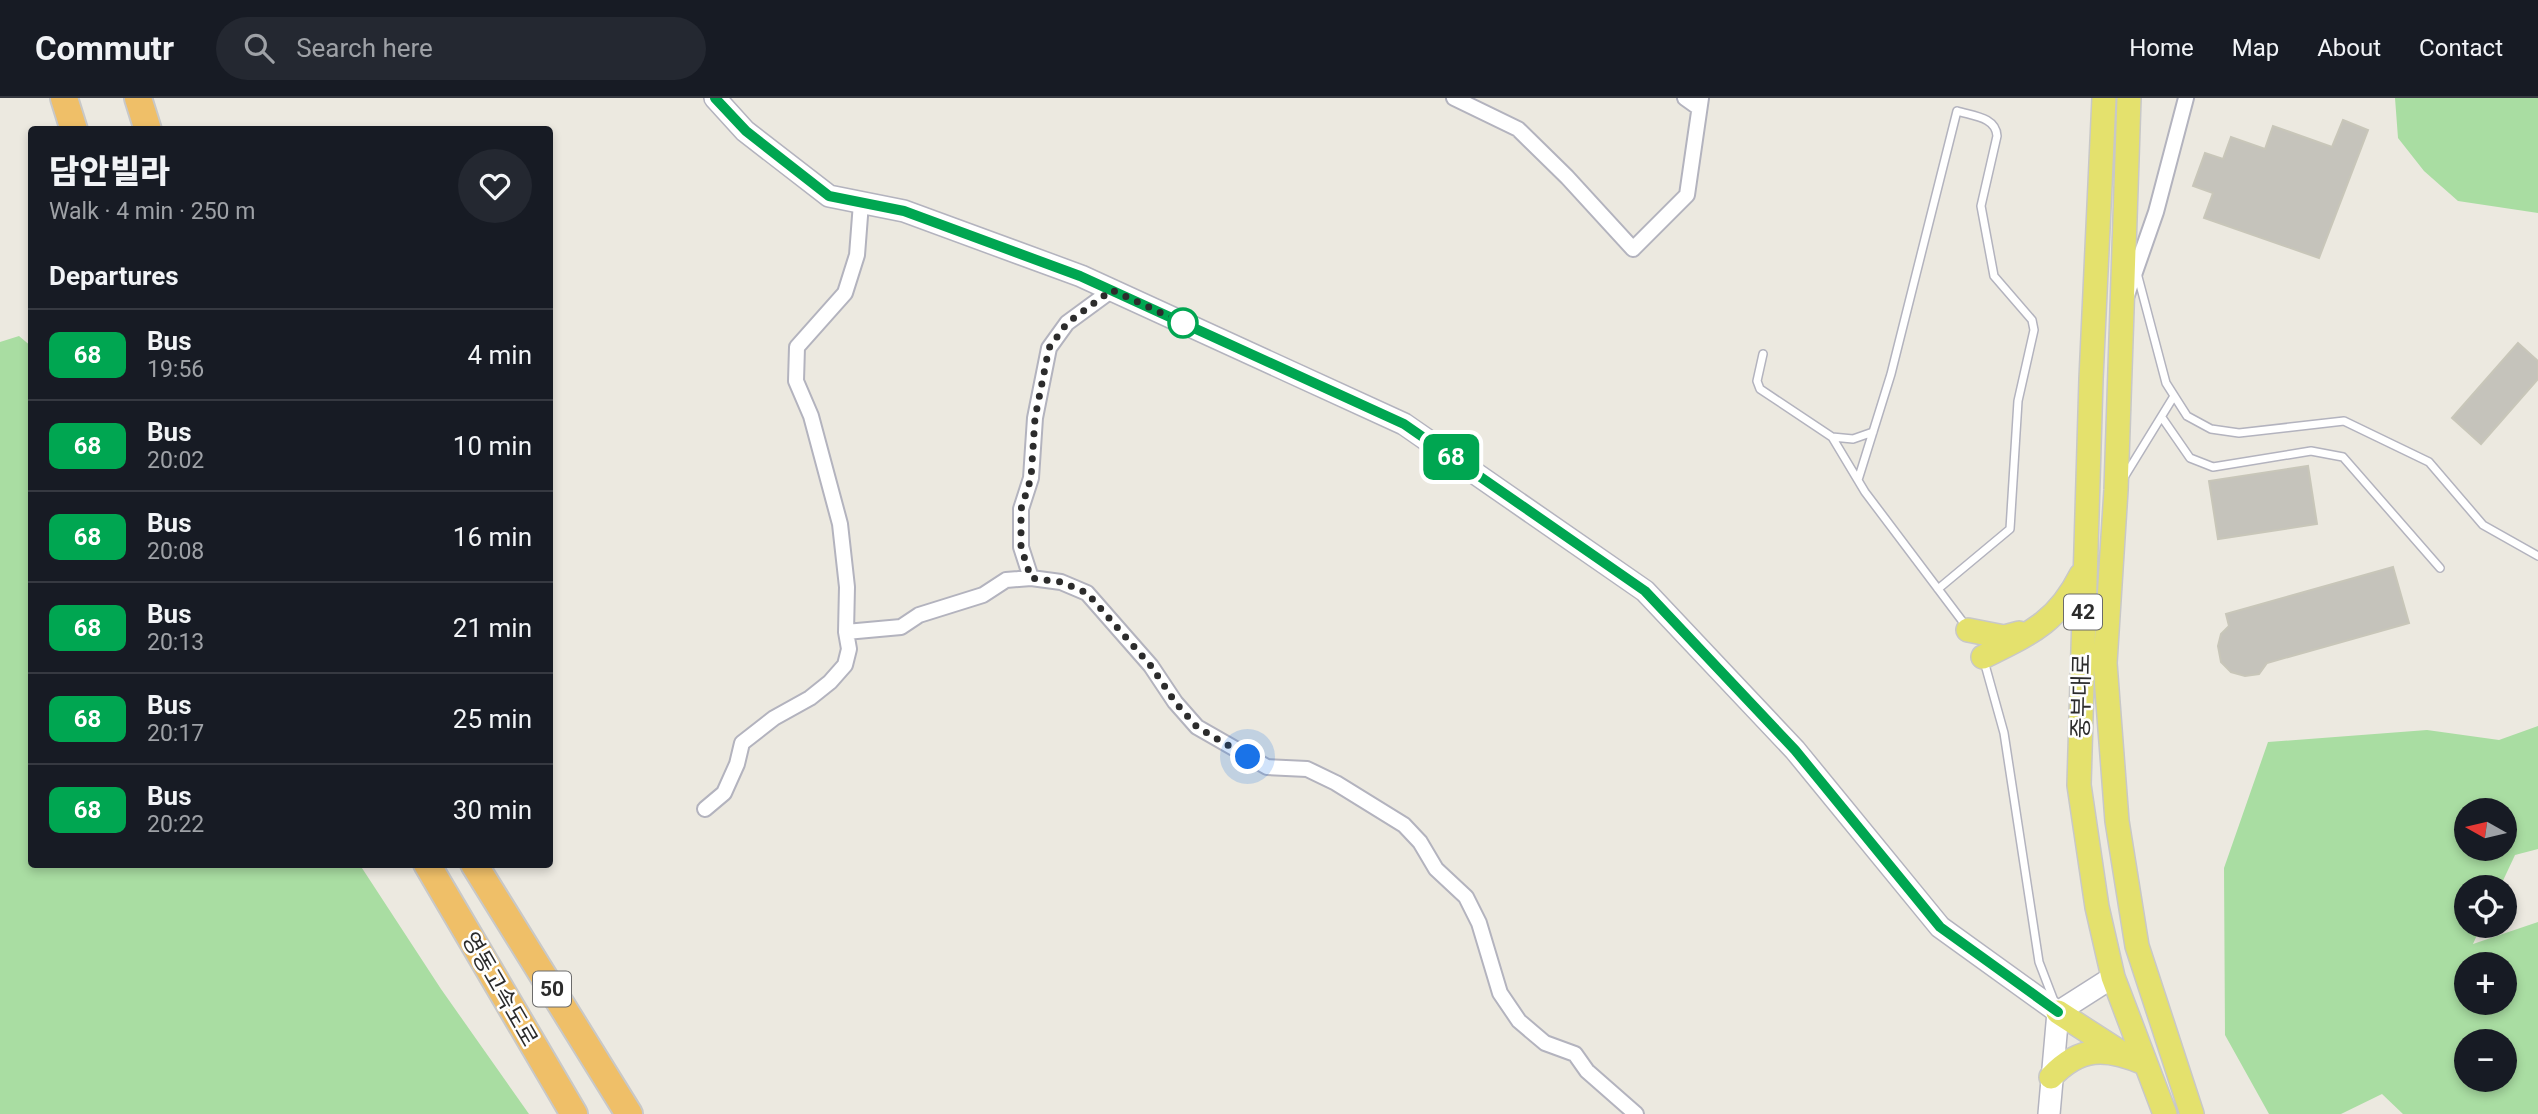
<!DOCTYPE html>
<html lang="en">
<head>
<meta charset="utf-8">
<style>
	:root { --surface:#171b24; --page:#242831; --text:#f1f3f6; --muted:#9ea1a6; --line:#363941 }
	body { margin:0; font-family:Roboto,"Noto Sans KR",sans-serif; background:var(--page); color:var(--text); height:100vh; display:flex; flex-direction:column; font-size:26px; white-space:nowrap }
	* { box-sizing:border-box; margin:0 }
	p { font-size:23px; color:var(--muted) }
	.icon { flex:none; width:38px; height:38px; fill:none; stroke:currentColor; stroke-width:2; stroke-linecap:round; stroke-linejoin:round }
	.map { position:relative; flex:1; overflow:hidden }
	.drawer { position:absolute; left:28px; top:28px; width:525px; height:742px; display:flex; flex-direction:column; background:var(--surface); border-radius:7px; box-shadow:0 4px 10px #0003 }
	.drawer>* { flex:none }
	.badge { padding:0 14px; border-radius:10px; font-size:24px; line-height:46px }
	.needle { width:46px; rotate:278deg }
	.tools { position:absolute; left:2454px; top:700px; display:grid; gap:14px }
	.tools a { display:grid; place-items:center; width:63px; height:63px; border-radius:50%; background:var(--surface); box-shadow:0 4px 10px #0003; font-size:35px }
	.you { position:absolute; width:35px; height:35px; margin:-18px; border:5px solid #fff; border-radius:50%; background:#1a73e8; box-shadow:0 0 0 10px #1a73e833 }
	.map>.badge { position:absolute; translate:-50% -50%; box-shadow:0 0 0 4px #fff }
	h2 { padding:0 21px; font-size:26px; line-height:63px }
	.round { display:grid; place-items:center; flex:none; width:74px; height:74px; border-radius:37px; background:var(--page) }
	.headline { display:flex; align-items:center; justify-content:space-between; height:119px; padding:0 21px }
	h1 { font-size:33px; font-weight:800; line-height:52px }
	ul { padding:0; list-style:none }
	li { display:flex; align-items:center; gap:21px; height:91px; padding:0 21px; border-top:2px solid var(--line) }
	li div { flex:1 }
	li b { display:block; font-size:26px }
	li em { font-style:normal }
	li .badge { min-width:77px; font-weight:700; text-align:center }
	header { display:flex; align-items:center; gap:42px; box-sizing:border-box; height:98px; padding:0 35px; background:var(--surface); border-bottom:2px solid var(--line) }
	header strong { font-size:33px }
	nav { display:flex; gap:38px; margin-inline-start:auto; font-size:24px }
	.search { width:490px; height:63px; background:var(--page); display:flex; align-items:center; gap:18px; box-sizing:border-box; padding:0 24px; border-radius:38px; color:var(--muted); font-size:26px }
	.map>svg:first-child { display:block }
	.green { fill:#a9dda2; fill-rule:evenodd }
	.building { fill:#c5c3bb; stroke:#c8c6b9; stroke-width:2 }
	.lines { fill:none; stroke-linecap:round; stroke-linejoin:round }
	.lane-casing { stroke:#b3b3be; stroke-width:10 }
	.street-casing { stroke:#b3b3be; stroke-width:18 }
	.secondary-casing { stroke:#b3b3be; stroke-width:24 }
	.primary-casing { stroke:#c8c8c8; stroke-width:26 }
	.highway-casing { stroke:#c8c8c8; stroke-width:30 }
	.lane { stroke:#fff; stroke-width:7 }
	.street { stroke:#fff; stroke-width:14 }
	.secondary { stroke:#fff; stroke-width:21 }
	.primary { stroke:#e4e16d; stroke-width:23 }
	.highway { stroke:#efbf68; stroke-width:26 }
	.line-casing { stroke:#fff; stroke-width:16 }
	.line { stroke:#00a651; stroke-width:10 }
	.walk { stroke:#2c2c2c; stroke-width:7; stroke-dasharray:0 12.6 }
	.stop-dot { fill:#fff; stroke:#00a651; stroke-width:3.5 }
	.labels { text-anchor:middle; stroke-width:5; stroke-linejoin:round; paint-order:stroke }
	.shield { fill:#fff; stroke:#6b6b6b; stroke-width:2 }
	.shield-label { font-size:21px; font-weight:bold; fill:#2c2c2c }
	.street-label { font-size:23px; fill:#2c2c2c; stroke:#fff }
</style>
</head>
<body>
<header>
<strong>Commutr</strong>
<div class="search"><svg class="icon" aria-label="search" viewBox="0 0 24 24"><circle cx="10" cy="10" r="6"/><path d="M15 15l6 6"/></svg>Search here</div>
<nav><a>Home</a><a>Map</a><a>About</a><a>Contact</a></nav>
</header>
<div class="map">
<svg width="2538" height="1016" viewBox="0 0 2538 1016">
	<rect width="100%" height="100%" fill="#ece9e0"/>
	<path class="green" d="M2395,0H2538V115L2458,103L2424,73L2398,40Z
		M19,238L32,249V766L360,767L441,891L529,1016H0V244Z
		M2538,628V751L2515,757L2500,789H2466V828H2481L2473,846L2538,824V1016H2403L2382,996L2341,1016H2269L2225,937L2224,770L2268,644L2427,632L2499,642ZM2466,712H2504V751H2466ZM2466,866H2504V905H2466ZM2466,943H2504V982H2466Z"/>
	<path class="building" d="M2343,22L2368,32L2319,160L2204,120L2213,95L2193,88L2205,55L2223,61L2231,39L2265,51L2273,28L2332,49Z
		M2518,245L2538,263V281L2481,346L2452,320Z
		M2308,368L2317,426L2218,441L2209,383Z
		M2393,469L2409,525L2267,565L2259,576L2245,578L2231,574L2221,564L2218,548L2221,536L2229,528L2226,516Z"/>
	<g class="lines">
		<g class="lane-casing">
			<path id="lane" d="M2137,175L2166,285L2187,318L2211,331L2239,335L2344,323L2429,364L2483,427L2538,458
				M1763,256L1757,283L1760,291L1832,339L1865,394L1966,528
				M2163,321L2190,360L2213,369L2311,353L2343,359L2440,470
				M1832,339L1853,341L1873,334
				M2123,381L2174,298
				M1858,382L1891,276L1957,13C1973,18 1996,19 1997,38L1981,108L1994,178L2032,222L2034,232L2018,303L2010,431L1938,491
				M1984,563L2004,635L2039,864L2054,903"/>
		</g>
		<g class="street-casing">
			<path id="street" d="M1454,0L1518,31L1567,79L1633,151L1687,97L1701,0
				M1685,0L1699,10
				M2127,197L2156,114L2186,0
				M1031,480L1021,449V411L1031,380L1035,320L1049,250L1067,225L1112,192
				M846,534L901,529L919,517L983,497L1006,482L1031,480L1061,484L1087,495L1151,568L1175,604L1197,629L1267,669L1307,671L1336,685L1404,727L1420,744L1436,771L1466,799L1479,825L1500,895L1519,923L1545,945L1575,956L1587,973L1636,1016
				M705,711L724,695L737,666L742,645L774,620L810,600L830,584L845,567L849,551L846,534L847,489L840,426L811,318L796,283L797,249L845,195L857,157L861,105"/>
		</g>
		<g class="secondary-casing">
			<path id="secondary" d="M715,0L745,33L829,98L904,113L1081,178L1404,326L1645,493L1795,652L1940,829L2058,914
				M2058,914L2113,879
				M2049,1016L2058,914"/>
		</g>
		<g class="primary-casing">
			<path id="primary" d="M2104,0L2091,281L2079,687L2097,809L2113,879L2165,1016
				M2129,0L2116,392L2105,565L2117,723L2137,848L2192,1016
				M1968,532L2004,539L2019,535
				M1983,559C2029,536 2057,525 2081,477
				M2058,914L2123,956
				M2051,979C2080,948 2106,949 2144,965"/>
		</g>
		<g class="highway-casing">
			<path id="highway" d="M64,0L74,32
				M138,0L148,32
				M427,766L574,1016
				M474,766L629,1016"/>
		</g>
		<use href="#lane" class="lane"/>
		<use href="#street" class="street"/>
		<use href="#secondary" class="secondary"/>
		<use href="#primary" class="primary"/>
		<use href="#highway" class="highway"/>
	</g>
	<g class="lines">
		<g class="line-casing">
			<path id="line" d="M715,0L746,33L829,98L904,113L1080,178L1404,326L1645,493L1795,652L1940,829L2058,914"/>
		</g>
		<use href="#line" class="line"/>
		<path class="walk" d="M1183,225L1112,192L1067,225L1049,250L1035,320L1031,380L1021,411V449L1031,480L1061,484L1087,495L1151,568L1175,604L1197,629L1248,659"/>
	</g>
	<circle class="stop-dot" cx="1183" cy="225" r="14"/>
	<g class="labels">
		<g class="shield">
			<rect x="2064" y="496.5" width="38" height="35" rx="5"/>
			<rect x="533" y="873.5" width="38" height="35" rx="5"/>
		</g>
		<g class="shield-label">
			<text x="2083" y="521">42</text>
			<text x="552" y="898">50</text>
		</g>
		<g class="street-label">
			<text transform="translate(2081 598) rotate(-89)" y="8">중부대로</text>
			<text transform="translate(500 891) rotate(60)" y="8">영동고속도로</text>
		</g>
	</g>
</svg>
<div class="tools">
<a><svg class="needle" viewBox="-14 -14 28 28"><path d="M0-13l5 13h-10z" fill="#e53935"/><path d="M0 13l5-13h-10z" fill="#9ea1a6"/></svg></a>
<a><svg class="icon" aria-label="locate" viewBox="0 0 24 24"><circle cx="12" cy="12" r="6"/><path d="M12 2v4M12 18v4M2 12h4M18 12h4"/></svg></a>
<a>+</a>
<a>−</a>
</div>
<div class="you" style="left:1248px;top:659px"></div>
<b class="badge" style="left:1451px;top:359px;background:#00a651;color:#fff">68</b>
<section class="drawer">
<div class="headline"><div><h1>담안빌라</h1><p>Walk · 4 min · 250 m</p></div><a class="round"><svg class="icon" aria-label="heart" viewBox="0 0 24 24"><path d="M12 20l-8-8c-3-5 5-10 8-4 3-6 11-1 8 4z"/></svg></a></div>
<h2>Departures</h2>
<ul>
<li><span class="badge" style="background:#00a651;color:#fff">68</span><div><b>Bus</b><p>19:56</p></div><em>4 min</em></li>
<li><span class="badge" style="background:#00a651;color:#fff">68</span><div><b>Bus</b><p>20:02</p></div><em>10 min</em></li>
<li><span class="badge" style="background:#00a651;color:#fff">68</span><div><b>Bus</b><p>20:08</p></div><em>16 min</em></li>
<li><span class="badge" style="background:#00a651;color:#fff">68</span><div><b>Bus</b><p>20:13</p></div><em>21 min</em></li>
<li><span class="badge" style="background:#00a651;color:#fff">68</span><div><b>Bus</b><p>20:17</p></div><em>25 min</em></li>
<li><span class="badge" style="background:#00a651;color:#fff">68</span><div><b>Bus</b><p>20:22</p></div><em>30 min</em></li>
</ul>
</section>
</div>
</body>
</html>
